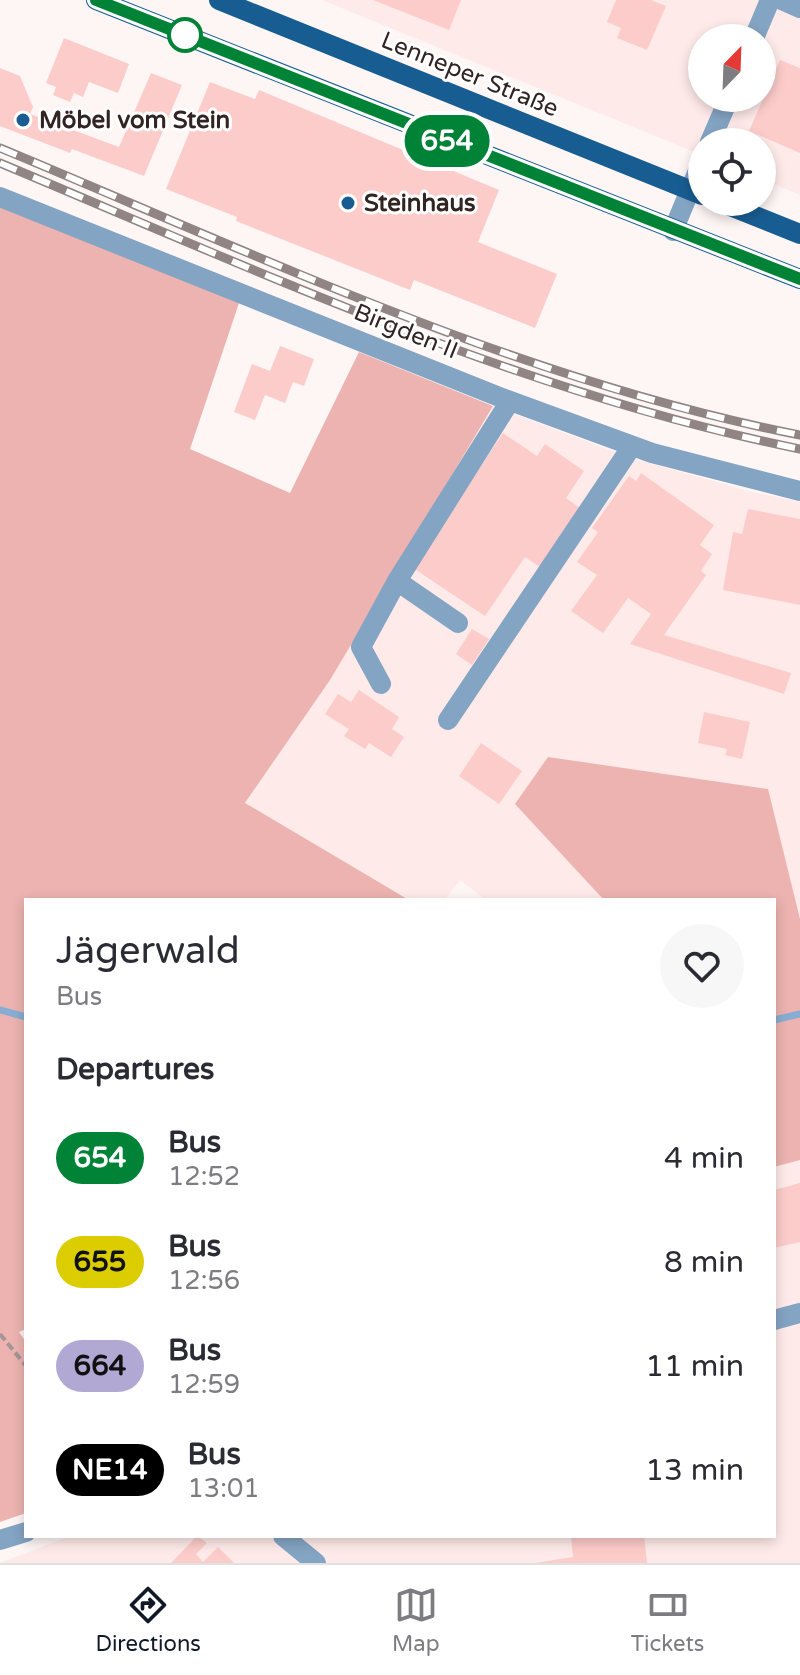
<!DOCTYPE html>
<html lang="en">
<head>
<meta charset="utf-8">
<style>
	:root { --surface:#fff; --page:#f7f7f7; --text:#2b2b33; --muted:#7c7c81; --line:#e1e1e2; --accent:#111827 }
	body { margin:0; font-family:"Varela Round",sans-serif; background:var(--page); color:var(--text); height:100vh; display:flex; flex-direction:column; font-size:30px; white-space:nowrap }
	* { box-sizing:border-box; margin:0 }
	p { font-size:26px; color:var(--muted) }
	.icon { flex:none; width:44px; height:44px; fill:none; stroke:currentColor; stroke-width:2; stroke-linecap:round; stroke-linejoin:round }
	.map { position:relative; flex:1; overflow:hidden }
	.panel { position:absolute; left:24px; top:898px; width:752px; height:640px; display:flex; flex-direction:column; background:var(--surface); border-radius:0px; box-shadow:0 4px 12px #0003 }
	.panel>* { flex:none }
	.badge { padding:0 16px; border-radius:26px; font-size:28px; line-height:52px }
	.needle { width:52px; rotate:23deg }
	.tools { position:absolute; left:688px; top:24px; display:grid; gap:16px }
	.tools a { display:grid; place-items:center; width:88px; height:88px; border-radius:50%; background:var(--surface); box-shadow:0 4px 12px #0003; font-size:40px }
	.map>.badge { position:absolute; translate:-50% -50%; box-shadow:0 0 0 4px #fff }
	h2 { padding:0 32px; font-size:30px; line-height:72px }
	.round { display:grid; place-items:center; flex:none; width:84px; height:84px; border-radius:42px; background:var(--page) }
	.overview { display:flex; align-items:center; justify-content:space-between; height:136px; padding:0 32px }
	h1 { font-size:38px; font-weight:600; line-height:60px }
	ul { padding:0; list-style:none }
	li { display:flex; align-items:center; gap:24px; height:104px; padding:0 32px }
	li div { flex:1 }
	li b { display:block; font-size:30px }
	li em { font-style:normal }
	li .badge { min-width:88px; font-weight:700; text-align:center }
	.dock { display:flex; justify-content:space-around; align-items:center; height:112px; border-top:2px solid var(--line); background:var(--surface); font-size:22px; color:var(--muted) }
	.dock a { display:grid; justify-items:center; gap:4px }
	.dock .on { color:var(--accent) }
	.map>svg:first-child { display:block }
	.built { fill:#feeae9; fill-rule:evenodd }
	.green { fill:#ecb3b0 }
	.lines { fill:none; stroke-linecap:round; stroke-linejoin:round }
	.stream { stroke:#87aed2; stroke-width:7 }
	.building { fill:#fcccca }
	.path { stroke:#a29796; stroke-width:4; stroke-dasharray:8 4; stroke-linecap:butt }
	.minor { stroke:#84a4c3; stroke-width:20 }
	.major { stroke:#185d92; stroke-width:20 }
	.rail-casing { stroke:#908484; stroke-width:9 }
	.rail { stroke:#fff; stroke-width:6; stroke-dasharray:18; stroke-linecap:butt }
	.line-casing { stroke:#fff; stroke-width:18 }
	.line { stroke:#008237; stroke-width:12 }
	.stop-dot { fill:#fff; stroke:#008237; stroke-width:4 }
	.poi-dot { fill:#185c91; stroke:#fff; stroke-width:3 }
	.labels { text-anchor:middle; stroke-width:6; stroke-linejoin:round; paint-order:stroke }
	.street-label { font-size:24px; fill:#322423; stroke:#fff }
	.poi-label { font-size:24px; font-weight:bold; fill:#322423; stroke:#fff; text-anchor:start }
</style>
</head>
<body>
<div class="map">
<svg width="800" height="1563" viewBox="0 0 800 1563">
	<rect width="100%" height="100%" fill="#fef5f5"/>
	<path class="built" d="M322,0H800V195L762,179V142H702V155ZM702,38H762V98H702Z
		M493,406L634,459L749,491L800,502V919L767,789L516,804L604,900H486L460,880L445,900H409L245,804L330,680Z
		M800,1160V1563H0L70,1536H774V1167Z"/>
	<path class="green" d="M0,204L239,303L190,449L290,493L359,352L493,406L330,680L245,803L409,900H26V1329L19,1332L26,1342V1513L0,1522Z
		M548,757L768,789L800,919V1160L774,1167V900H604L515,804Z"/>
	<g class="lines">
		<path class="stream" d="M0,1010L26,1017
			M774,1020L800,1014"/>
	</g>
	<path class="building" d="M373,0H461L449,30Z
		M616,0H651L666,6L647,50L617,38L621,28L607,22Z
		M64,38L129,64L118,93L89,82L83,97L74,93L70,102L53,95L56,87L46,83Z
		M780,60L800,68V153L749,131Z
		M0,68L20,76L33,107L30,114L119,147L151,73L182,85L144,176L72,149L70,153L0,126Z
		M210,82L255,99L259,90L499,190L478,242L557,274L535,328L414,280L410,290L236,221L237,217L166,189Z
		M280,346L314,359L304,386L293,382L285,403L265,395L255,420L234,412L252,364L270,371Z
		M503,433L537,456L545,444L584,471L566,498L580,508L540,567L525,557L485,616L413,568Z
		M641,473L714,525L700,545L712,554L701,571L706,575L664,635L791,673L784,694L630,644L651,614L628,598L603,633L571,611L597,575L577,562L598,532L592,528L629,476L636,481Z
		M748,509L800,519V605L723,590L733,532L742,534Z
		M472,629L489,639L472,665L456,654Z
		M359,690L399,717L392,729L404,737L391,757L369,743L365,749L344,736L349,729L325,714L338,694L351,702Z
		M704,712L750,722L742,759L725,755L727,749L698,743Z
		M481,743L522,771L499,804L459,776Z
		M800,1183V1242L774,1248V1190Z
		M197,1536L207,1543L196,1554L203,1562L218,1547L234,1563H171Z
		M571,1536H644L647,1563H535L573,1557Z"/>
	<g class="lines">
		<path class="path" d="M0,1334L26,1366"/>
		<path class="minor" d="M782,0L800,8
			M754,38L770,0
			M710,142L729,98
			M0,197L502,398L652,453L800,491
			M673,231L702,161
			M397,581L458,623
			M381,684L361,647L397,581L510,401
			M448,720L632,446
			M774,1320L800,1313
			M283,1536L316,1563
			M0,1540L26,1532"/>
		<path class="major" d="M96,0L800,279
			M219,0L702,195
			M720,202L800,234"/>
		<g class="rail-casing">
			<path id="rail" d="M0,148C260,256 522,381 800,435
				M0,163C261,272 521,393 800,449"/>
		</g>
		<use href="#rail" class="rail"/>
	</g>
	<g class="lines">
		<g class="line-casing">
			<path id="line" d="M96,0L800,279"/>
		</g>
		<use href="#line" class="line"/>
	</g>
	<circle class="stop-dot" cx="185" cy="35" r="16"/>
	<g class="poi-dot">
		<circle cx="23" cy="120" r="8"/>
		<circle cx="348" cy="203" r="8"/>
	</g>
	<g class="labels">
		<g class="street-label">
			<text transform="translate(470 74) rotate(22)" y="8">Lenneper Straße</text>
			<text transform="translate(406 331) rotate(22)" y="8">Birgden II</text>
		</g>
		<g class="poi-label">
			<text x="39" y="128">Möbel vom Stein</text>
			<text x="364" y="211">Steinhaus</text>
		</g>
	</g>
</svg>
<div class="tools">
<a><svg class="needle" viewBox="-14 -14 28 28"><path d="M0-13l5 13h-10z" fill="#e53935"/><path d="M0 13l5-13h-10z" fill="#7c7c81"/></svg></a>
<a><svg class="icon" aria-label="locate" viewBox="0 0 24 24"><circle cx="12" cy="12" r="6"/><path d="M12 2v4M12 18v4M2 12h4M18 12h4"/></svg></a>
</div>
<b class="badge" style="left:447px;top:141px;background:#008237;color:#fff">654</b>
<section class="panel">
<div class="overview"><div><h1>Jägerwald</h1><p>Bus</p></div><a class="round"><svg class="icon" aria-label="heart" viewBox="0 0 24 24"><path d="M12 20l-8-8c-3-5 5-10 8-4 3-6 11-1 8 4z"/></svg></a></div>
<h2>Departures</h2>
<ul>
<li><span class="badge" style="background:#008237;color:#fff">654</span><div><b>Bus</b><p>12:52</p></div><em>4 min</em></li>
<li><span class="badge" style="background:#dbcd00;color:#111">655</span><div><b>Bus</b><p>12:56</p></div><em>8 min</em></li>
<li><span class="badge" style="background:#b1a9d4;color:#111">664</span><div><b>Bus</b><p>12:59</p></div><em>11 min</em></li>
<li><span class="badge" style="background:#000;color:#fff">NE14</span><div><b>Bus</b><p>13:01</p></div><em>13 min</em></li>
</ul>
</section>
</div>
<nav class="dock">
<a class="on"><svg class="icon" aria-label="directions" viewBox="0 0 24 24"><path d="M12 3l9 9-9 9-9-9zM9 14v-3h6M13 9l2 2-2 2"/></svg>Directions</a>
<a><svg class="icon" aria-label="map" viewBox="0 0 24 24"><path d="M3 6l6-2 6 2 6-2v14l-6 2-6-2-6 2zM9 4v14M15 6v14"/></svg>Map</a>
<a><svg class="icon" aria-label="tickets" viewBox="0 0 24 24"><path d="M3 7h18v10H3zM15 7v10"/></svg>Tickets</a>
</nav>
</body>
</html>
